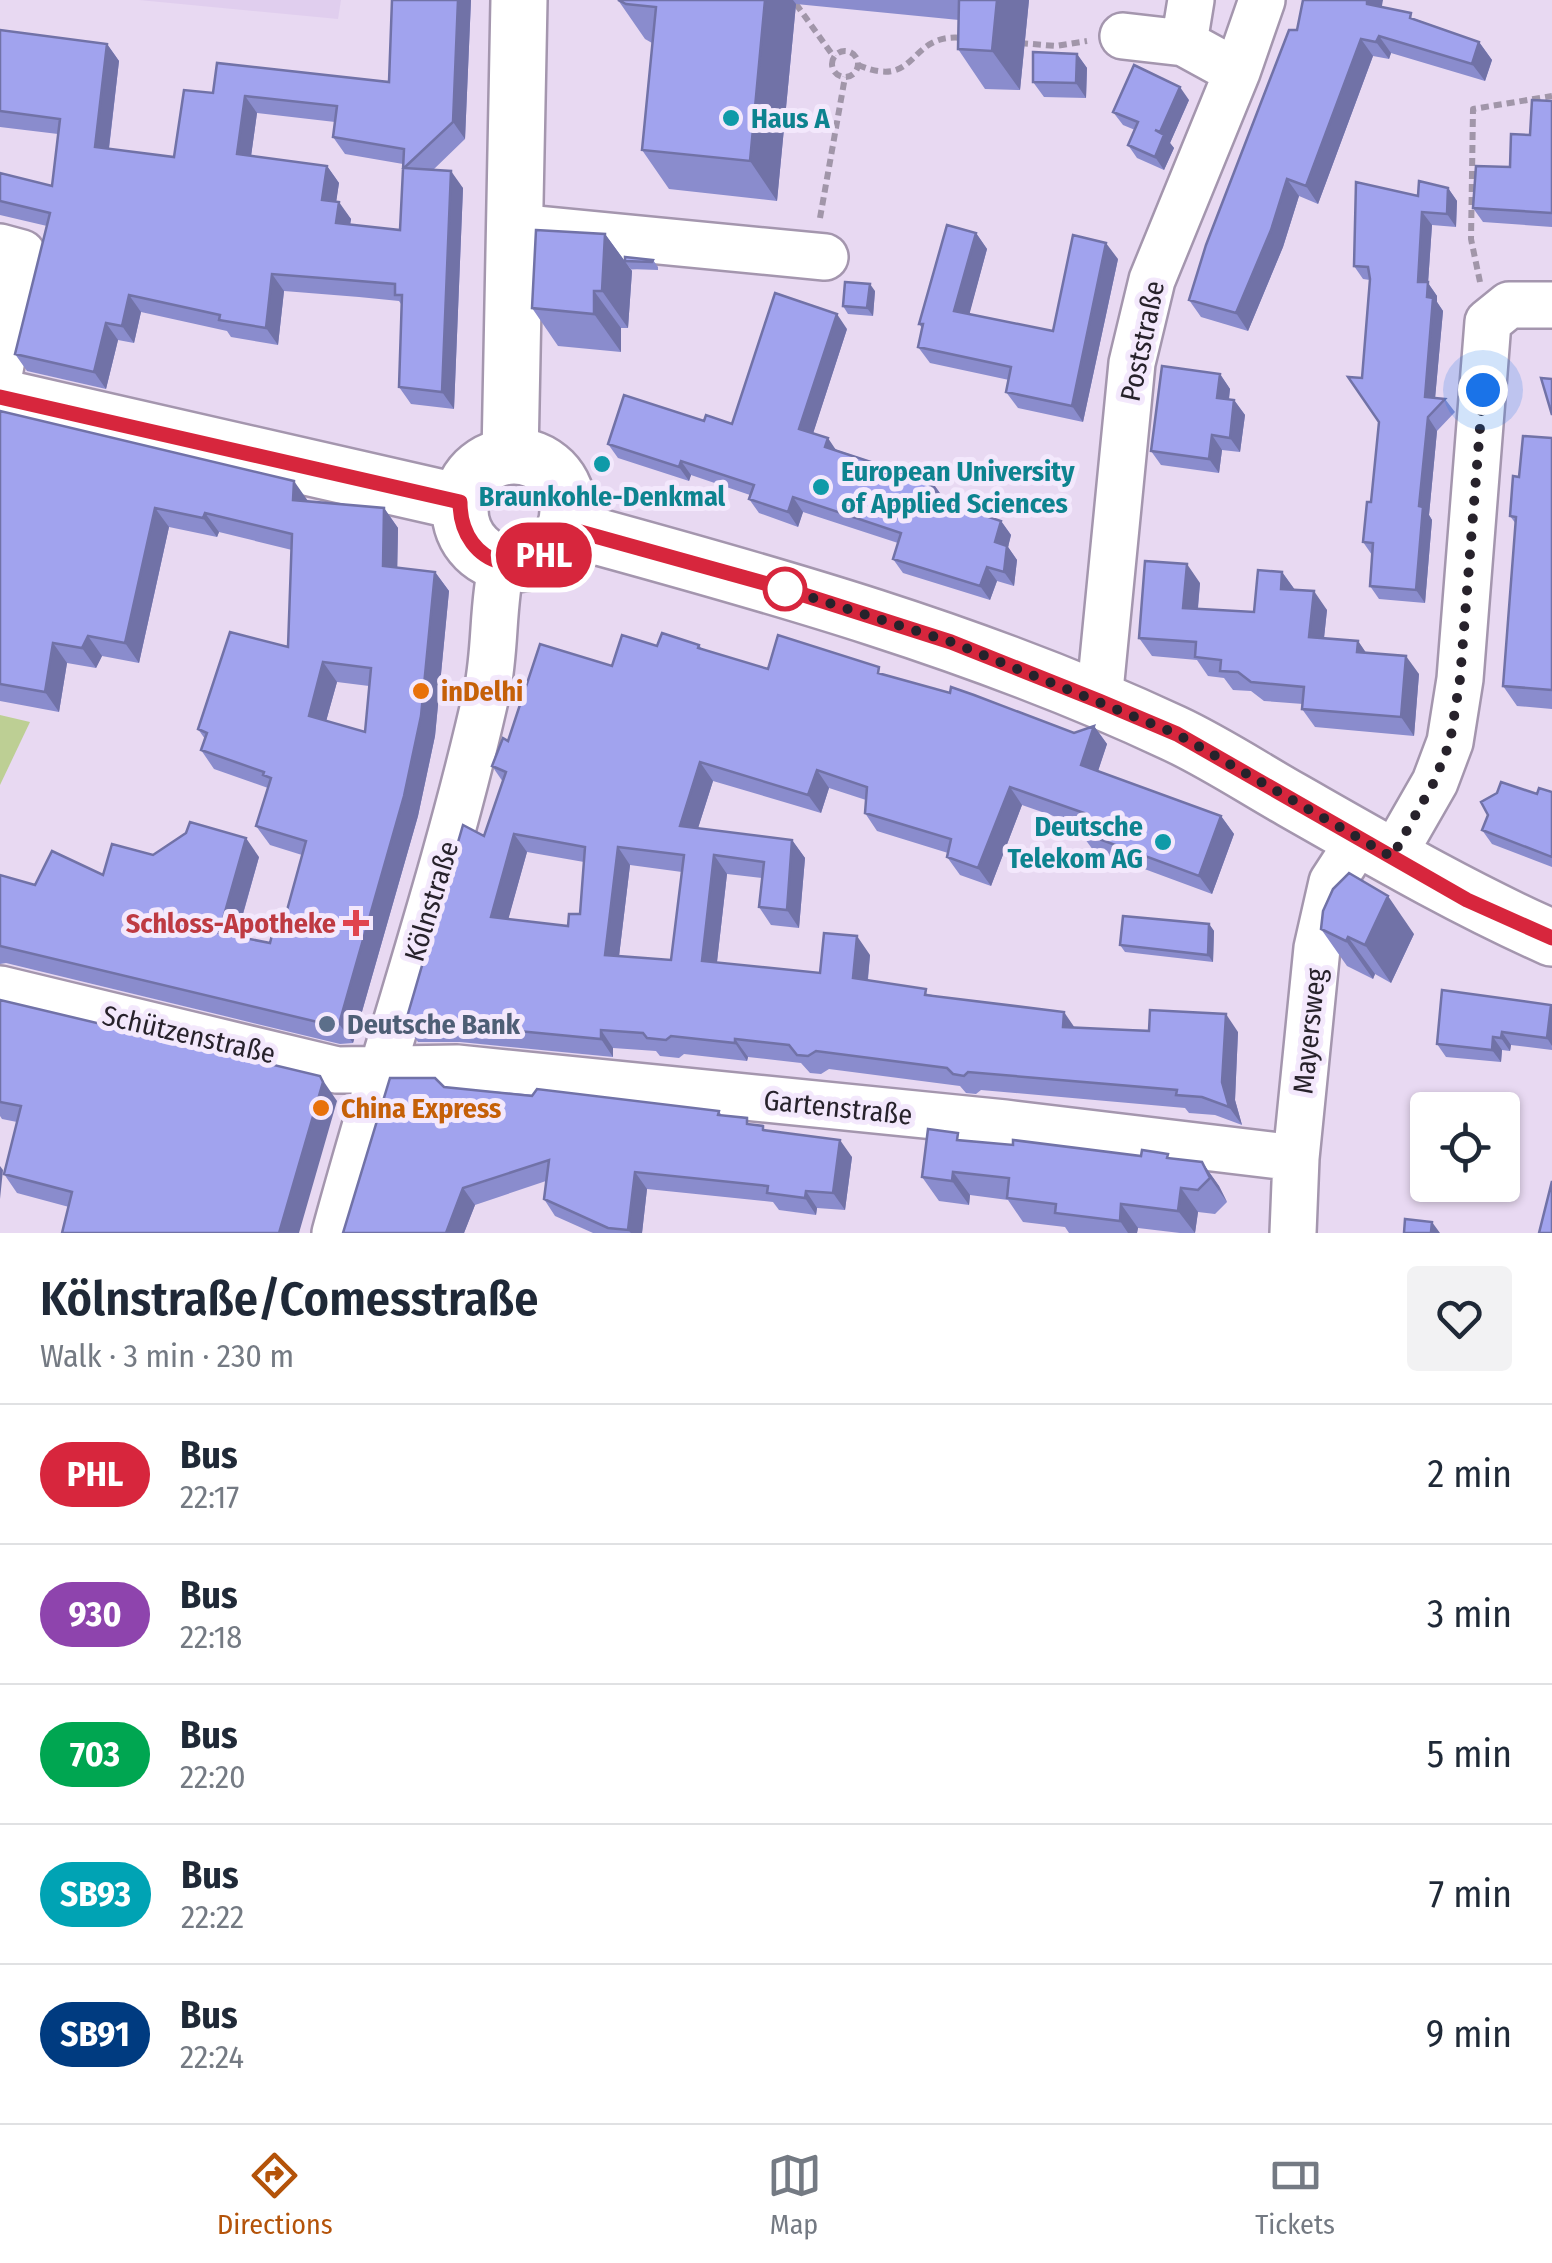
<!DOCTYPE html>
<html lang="en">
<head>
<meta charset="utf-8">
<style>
	:root { --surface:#fff; --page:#f2f2f3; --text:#1f2937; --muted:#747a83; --line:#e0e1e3; --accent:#b45309 }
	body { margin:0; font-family:"Fira Sans Condensed",sans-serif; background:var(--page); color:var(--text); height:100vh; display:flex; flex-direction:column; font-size:38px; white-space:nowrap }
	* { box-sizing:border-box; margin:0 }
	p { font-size:32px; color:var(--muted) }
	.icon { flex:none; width:55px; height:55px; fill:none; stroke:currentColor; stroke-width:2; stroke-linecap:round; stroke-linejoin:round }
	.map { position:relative; height:1233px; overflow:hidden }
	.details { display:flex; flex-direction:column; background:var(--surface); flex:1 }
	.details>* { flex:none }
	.badge { padding:0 20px; border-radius:32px; font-size:35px; line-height:65px }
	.tools { position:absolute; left:1410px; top:1092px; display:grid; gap:20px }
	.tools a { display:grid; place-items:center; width:110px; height:110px; border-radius:10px; background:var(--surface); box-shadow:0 2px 8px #0004; font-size:50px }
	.you { position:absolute; width:50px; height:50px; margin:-25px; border:8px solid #fff; border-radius:50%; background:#1a73e8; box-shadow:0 0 0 15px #1a73e833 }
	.map>.badge { position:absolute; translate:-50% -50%; box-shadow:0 0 0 5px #fff }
	.round { display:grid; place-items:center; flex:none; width:105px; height:105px; border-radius:10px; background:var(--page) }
	.head { display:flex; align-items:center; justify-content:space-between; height:170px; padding:0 40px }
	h1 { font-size:48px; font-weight:600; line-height:75px }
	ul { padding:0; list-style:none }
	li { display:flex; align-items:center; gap:30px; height:140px; padding:0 40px; border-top:2px solid var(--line) }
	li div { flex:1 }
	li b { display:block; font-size:38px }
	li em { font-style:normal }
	li .badge { min-width:110px; font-weight:700; text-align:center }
	.tab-bar { display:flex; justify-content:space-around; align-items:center; height:140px; border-top:2px solid var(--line); background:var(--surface); font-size:28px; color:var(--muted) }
	.tab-bar a { display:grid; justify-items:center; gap:5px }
	.tab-bar .selected { color:var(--accent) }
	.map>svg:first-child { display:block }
	.built { fill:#e0ceee }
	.green { fill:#bdcf94 }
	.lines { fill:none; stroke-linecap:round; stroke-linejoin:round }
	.minor-casing { stroke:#a496ae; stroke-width:50 }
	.major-casing { stroke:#a496ae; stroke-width:60 }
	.path { stroke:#a196a9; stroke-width:6; stroke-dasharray:8 5; stroke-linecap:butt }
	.minor { stroke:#fff; stroke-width:45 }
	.major { stroke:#fff; stroke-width:55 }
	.wall { fill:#8a8ccd; fill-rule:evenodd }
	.shaded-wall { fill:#7172a7 }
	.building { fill:#a1a3ee; stroke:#7172a7; stroke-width:2.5; fill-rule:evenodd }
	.line-casing { stroke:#fff; stroke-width:22 }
	.line { stroke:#d7263d; stroke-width:15 }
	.walk { stroke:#27222b; stroke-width:10; stroke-dasharray:0 18 }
	.culture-dot { fill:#0f9aa8; stroke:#f3e8fc; stroke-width:4 }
	.stop-dot { fill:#fff; stroke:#d7263d; stroke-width:5 }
	.food-dot { fill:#e8710a; stroke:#f3e8fc; stroke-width:4 }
	.health-dot { fill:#e0444e; stroke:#f3e8fc; stroke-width:4 }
	.service-dot { fill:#5c6f8a; stroke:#f3e8fc; stroke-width:4 }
	.labels { text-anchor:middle; stroke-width:10; stroke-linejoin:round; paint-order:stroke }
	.culture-label { font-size:28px; font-weight:bold; fill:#0d838f; stroke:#f3e8fc; text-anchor:start }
	.street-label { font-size:28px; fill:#27222b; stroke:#f3e8fc }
	.food-label { font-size:28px; font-weight:bold; fill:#c56008; stroke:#f3e8fc; text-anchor:start }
	.health-label { font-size:28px; font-weight:bold; fill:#be3a42; stroke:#f3e8fc; text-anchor:end }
	.service-label { font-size:28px; font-weight:bold; fill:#4e5e75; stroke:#f3e8fc; text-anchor:start }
</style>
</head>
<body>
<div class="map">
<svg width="1552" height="1233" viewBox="0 0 1552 1233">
	<rect width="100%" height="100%" fill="#e8d9f2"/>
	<path class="built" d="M139,0H341L338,19Z"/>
	<path class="green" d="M0,715L30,722L0,785Z"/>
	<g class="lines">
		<g class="minor-casing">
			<path id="minor" d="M1191,0L1184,43L1237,72
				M1123,36L1184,43
				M515,227L825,257
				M0,247L22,253L0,370
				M1099,701L1132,363L1152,280L1237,72L1262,0
				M1392,857L1435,782L1450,742L1460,679L1488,322L1509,305H1552
				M0,989L337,1070L457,1068L1005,1123L1296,1158
				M335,1233C384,1052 446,874 487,691C496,649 492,605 502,563
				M1293,1233L1296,1158L1317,948L1332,882L1360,839"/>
		</g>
		<g class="major-casing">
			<path id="major" d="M0,397L460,502
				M510,456L519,0
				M460 510a54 54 0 1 1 108 0a54 54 0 1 1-108 0Z
				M566,528C772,584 979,642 1173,733C1214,752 1253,778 1292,800C1378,849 1462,898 1552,938"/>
		</g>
		<path class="path" d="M796,4L834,57
			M1020,43L1056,46L1087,41
			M832 64a13 13 0 1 1 26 0a13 13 0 1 1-26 0Z
			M858,65C920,91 906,32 963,38
			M820,218L845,77
			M1480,282L1471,239L1473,109L1552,96"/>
		<use href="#minor" class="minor"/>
		<use href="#major" class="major"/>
	</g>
	<path class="wall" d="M392,0H471L465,139L433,170L463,188L454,409L411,404L399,387L401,304L399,301L359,297L284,291L278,345L231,337L227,331L141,312L134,343L118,340L106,389L27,371L15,354L47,226L0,215V173L52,186L58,134L0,127V30L107,44L119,61L109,149L174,157L213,93L389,82ZM257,113L335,122L333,137L345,154L403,164L400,230L350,224L351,219L336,201L339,183L327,166L251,156Z
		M618,0H1029L1020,90L985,89L958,49L959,20L796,4L777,201L669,189L642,150L652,43L645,39Z
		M1382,7L1479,42L1492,60L1485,81L1391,53L1389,59L1373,56L1318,204L1299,196L1283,247L1248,331L1201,317L1189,300L1297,30Z
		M1077,54L1087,68L1086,98L1044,97L1033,82Z
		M1189,100L1170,143L1174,148L1164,170L1137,158L1128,145L1135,130L1123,125L1113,112Z
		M1552,101V227L1483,222L1473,208L1510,167Z
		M1448,188L1457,201L1456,227L1432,225L1428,283L1437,296V302L1443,311L1435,398L1445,399L1455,412L1437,431L1429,515L1432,520L1425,603L1379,599L1370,586L1372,555L1363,542L1371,502L1379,422L1362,378L1370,280L1363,279L1354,266Z
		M976,233L987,249L969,314L1053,331L1118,259L1083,422L1018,408L1006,392L1009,380L930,363L918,347L922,328L919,324Z
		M605,234L632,271L628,328H621V352L558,346L532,308Z
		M653,260L658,267V270L630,269L625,261Z
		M875,291L873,316L848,314L843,306Z
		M847,329L813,433L837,450L932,482L942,496L940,502L1001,521L1011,535L1008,547L1017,560L1014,586L997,581L990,600L903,573L893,559L898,543L803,512L798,527L759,513L749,499L750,495L691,475L689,481L618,458L608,444L704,421L732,424Z
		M1220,374L1230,389L1229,400H1234L1245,415L1240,452L1222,450L1219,473L1161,465L1151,451Z
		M0,411L308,502L384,508L398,528L397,568L435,572L449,591L435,736L418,816L353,1043L340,1044L6,963L0,964V875L35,885L103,875L153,855L259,857L237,936L270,943L281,932L302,855L270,845L256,826L268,788L214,769L201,750L205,739L198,729L288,647L292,550L219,532L217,537L169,527L139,663L102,656L96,668L67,663L59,712L0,701ZM337,682L369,686L365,732L326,721Z
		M1552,438V709L1517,706L1503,686L1516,524L1510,516L1519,477Z
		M1282,572L1295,590L1327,610L1324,638L1358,641L1366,653L1419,674L1414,736L1315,727L1302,709L1303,704L1264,701L1251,691L1233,690L1224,678L1208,676L1197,660L1152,656L1139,638L1200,583L1198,609L1254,612Z
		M699,645L702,649L768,669L884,675L1074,733L1094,726L1107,744L1098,771L1221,816L1234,834L1212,894L1093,850L1080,832L1082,826L1022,805L991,886L960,875L947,857L948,853L877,831L865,813L866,800L829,788L821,813L713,781L698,828L792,840L805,858L799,928L771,925L759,907L762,878L727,874L717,962L820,973L870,955L868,980L1075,1028L1238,1032L1235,1100L1242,1125L1215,1115L1189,1113L1185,1108L981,1090L976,1094L966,1093L960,1086L829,1069L821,1074L810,1073L801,1063L748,1057L747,1061L684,1054L679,1058L660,1056L656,1051L613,1048V1057L460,1042H418L405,1024L484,836L503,782L492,766L508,741L612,666L657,646ZM527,852L584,862L580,914L568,926L508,919ZM630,865L682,872L671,960L619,956Z
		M1552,792V867L1492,844L1482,830L1537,794Z
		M1209,924L1214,931L1213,962L1125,952L1120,945Z
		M1321,929L1414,934L1391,983L1375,974L1373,979L1347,966Z
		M0,1000L337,1101L69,1207L17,1193L4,1174L17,1122L2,1119L0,1116Z
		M1551,1005L1552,1050L1511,1045L1510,1051L1502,1050L1501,1062L1446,1057L1437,1044Z
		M444,1087L719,1111L722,1116L852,1157L845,1210L817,1208L816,1215L779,1210L773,1202L647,1189L642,1233H593L555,1216L544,1199L546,1181L475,1205L464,1233Z
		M963,1140L1202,1162L1219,1186L1227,1202L1215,1214L1198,1212L1195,1233H1180L1138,1228L1137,1233H1069L1065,1227L1023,1222L1008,1200L970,1195L969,1205L939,1201L922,1177Z"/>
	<path class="shaded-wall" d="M458,0H471L465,139L453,122Z
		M765,0H793L796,4L777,201L750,161Z
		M997,0H1029L1020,90L992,51Z
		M1367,0H1383L1379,22L1367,4Z
		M1379,36L1391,53L1389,59L1376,42Z
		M1361,39L1373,56L1318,204L1306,186Z
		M1479,42L1492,60L1485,81L1472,64Z
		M107,44L119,61L107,164L95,147Z
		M1077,54L1087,68L1086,98L1076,83Z
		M1180,87L1189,100L1170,143L1174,148L1164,170L1155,157L1160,132Z
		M245,96L257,113L249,171L237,154Z
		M327,166L339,183L334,217L322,200Z
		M451,171L463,188L454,409L442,392Z
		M1287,179L1299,196L1283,247L1248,331L1236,313Z
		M1448,188L1457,201L1456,227L1447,214Z
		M339,202L351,219L348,240L336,223Z
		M1422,212L1432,225L1428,283L1437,296V302L1443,311L1434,410L1425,397L1418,282Z
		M976,233L987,249L966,327L954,311Z
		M605,234L632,271L628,328L602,291Z
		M1106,243L1118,259L1083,422L1072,406Z
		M272,274L284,291L278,345L266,328Z
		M870,284L875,291L873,316L867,308Z
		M594,291L621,328V352L594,314Z
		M129,295L141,312L134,343L122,326Z
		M837,314L847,329L810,443L799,429Z
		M106,323L118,340L106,389L94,372Z
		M1220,374L1230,389L1227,413L1217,398Z
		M1234,400L1245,415L1240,452L1230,438Z
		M1428,417L1437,431L1429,515L1432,520L1425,603L1416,590L1419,506Z
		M1212,435L1222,450L1219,473L1209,459Z
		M828,438L838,453L825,447Z
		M681,461L691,475L689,481L679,467Z
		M294,481L308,501L307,520L293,500Z
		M932,482L942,496L937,512L927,497Z
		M793,497L803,512L798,527L788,512Z
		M155,508L169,527L139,663L125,643Z
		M384,508L398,528L397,586L383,566Z
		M205,513L219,532L217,537L203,518Z
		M1001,521L1011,535L1008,547L1017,560L1014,586L1004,572L995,542Z
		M1187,564L1200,583L1196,627L1183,608Z
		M987,567L997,581L990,600L980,586Z
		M435,572L449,591L435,736L418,816L353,1043L339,1024Z
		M1282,572L1295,590L1281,589Z
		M1314,591L1327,610L1322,656L1309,637Z
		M88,636L102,656L96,668L82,648Z
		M1358,641L1371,660L1357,652Z
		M53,643L67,663L59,712L45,692Z
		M1406,656L1419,674L1414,736L1401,717Z
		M323,662L337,682L322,736L309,716Z
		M1094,726L1107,744L1094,783L1081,765Z
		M700,762L713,781L693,844L680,826Z
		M817,770L829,788L821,813L808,795Z
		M1010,787L1022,805L991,886L978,868Z
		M1221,816L1234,834L1212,894L1199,876Z
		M514,834L527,852L504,935L491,917Z
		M246,838L259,857L232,952L219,933Z
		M792,840L805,858L799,928L787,910Z
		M618,847L630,865L617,973L605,955Z
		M714,855L727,874L715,979L702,961Z
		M1388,896L1414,934L1391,983L1365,945Z
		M1209,924L1214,931L1213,962L1208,955Z
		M857,936L870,955L866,996L853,978Z
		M1348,937L1375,974L1373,979L1346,941Z
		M1551,1005L1552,1007V1046L1547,1038Z
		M1064,1012L1077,1031L1063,1027Z
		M1226,1014L1238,1032L1235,1100L1242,1125L1229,1107L1222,1082Z
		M601,1030L613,1048V1057L601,1039Z
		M1502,1032L1511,1045L1510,1051L1501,1038Z
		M1493,1037L1502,1050L1501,1062L1492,1050Z
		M735,1039L748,1057L747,1061L735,1043Z
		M320,1076L337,1101L299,1233H279Z
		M840,1140L852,1157L845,1210L833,1193Z
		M1202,1162L1219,1186L1227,1202L1210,1178Z
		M0,1166L3,1170L0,1199Z
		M635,1172L647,1189L642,1233H631L628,1230Z
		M953,1172L970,1195L969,1205L952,1181Z
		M463,1188L475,1205L464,1233H446Z
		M1181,1188L1198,1212L1195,1233L1178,1211Z
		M806,1191L817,1208L816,1215L805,1198Z
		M1121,1204L1138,1228L1137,1233H1128L1120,1221Z
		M1432,1222L1440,1233H1432Z"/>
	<path class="building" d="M392,0H458L453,122L404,168L451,171L442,392L399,387L402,295H395V284L347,280L272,274L266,328L219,320L220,315L129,295L122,326L106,323L94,372L15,354L50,213L0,201V173L52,186L60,119L0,111V30L107,44L95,147L174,157L184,90L213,93L217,63L389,82ZM245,96L337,106L333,137L404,149L400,230L336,223L339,202L322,200L327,166L237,154Z
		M618,0H765L750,161L642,150L656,7L626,4Z
		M959,0H997L992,51L958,49Z
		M1303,0H1367V4L1411,13L1410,18L1479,42L1472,64L1379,36L1376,42L1361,39L1306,186L1287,179L1271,230L1236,313L1189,300L1206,245L1289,30H1297Z
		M1033,52L1077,54L1076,83L1033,82Z
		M1134,65L1180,87L1160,132L1155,130L1164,135L1155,157L1128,145L1138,122L1113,112Z
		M1532,100L1552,101V213L1473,208L1476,166L1510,167L1511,134L1530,135Z
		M1419,181L1448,188L1447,214L1422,212L1418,282H1428L1427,297L1433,298L1425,397L1445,399L1428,417L1419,506L1423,507L1416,590L1370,586L1373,543L1363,542L1367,502H1371L1379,422L1348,377L1362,378L1370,279L1368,267L1354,266L1356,182L1418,196Z
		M947,225L976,233L954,311L1053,331L1073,235L1106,243L1072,406L1006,392L1011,367L918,347L923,324H919Z
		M536,230L605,234L602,291H594V314L532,308Z
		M625,257L653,260L652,262L625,261Z
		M845,282L870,284L867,308L843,306Z
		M775,293L837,314L799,429L828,438L825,447L932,482L927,497L1001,521L995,542L1007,546L1004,572L987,567L980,586L893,559L901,533L793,497L788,512L749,499L754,485L681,461L679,467L608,444L624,395L704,421L706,415L732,424Z
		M1162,366L1220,374L1217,398L1234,400L1230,438L1212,435L1209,459L1151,451Z
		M1541,378L1552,379V415Z
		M0,411L294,481L293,500L384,508L383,566L435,572L421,716L404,796L339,1024H326L0,946V875L35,885L52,851L103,875L112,844L153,855L186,833L190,822L246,838L219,933L270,943L273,931L281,932L306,841L256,826L271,778L263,775L264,772L201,750L207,733L198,729L230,632L288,647L292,534L205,513L203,518L155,508L125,643L88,636L82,648L53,643L45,692L0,684ZM323,662L371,668L365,732L309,716Z
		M1523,436L1552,438V690L1503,686L1516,517L1510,516L1513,476L1519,477Z
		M1145,561L1187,564L1183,608L1254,612L1258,570L1282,572L1281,589L1314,591L1309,637L1358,641L1357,652L1406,656L1401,717L1302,709L1304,687L1251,682L1238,672L1220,671L1221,660L1195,657L1196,642L1139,638Z
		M662,633L699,645L698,648L768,669L778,635L879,667L878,673L950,693L951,687L974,695L1074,733L1094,726L1081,765L1221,816L1199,876L1080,832L1087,814L1010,787L978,868L947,857L951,839L865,813L867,787L817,770L808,795L700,762L680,826L792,840L787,910L759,907L764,862L714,855L702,961L820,973L824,933L857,936L853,978L926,989L925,995L1064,1012L1063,1027L1149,1031L1150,1010L1226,1014L1222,1082L1229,1107L1202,1097L1176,1095L1177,1090L968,1072L964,1076L953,1074L947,1068L816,1051L808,1056L797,1055L789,1045L735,1039V1043L671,1036L666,1040L647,1038L643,1033L601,1030V1039L447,1024H405L463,825L484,836L506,772L492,766L503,738L508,741L540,644L612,666L622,635L657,646ZM514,834L585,847L580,914H569L568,926L491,917ZM618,847L684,855L671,960L605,955Z
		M1501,782L1537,794L1539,788L1552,792V857L1482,830L1488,815L1481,802L1497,793Z
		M1349,873L1388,896L1365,945L1348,937L1346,941L1321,929L1323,911L1333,889Z
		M1123,916L1209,924L1208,955L1120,945Z
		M1442,990L1551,1005L1547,1038L1502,1032L1501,1038L1493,1037L1492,1050L1437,1044Z
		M0,1000L320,1076L323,1082L279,1233H62L72,1192L4,1174L21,1106L0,1102Z
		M390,1078H435L444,1087L532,1096L537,1089L719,1111L718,1115L747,1118V1124L763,1126V1130L840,1140L833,1193L806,1191L805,1198L767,1193L768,1186L635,1172L628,1230L608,1228L544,1199L549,1160L463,1188L446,1233H343Z
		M928,1129L958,1133L957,1140L1013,1145V1140L1141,1156L1142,1150L1168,1154L1167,1158L1202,1162L1210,1178L1198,1190L1181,1188L1178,1211L1121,1204L1120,1221L1055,1213L1056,1204L1007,1198L1009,1178L953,1172L952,1181L922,1177Z
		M1552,1181V1233H1539Z
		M1405,1219L1432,1222L1431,1232L1436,1233H1404Z"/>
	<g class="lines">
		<g class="line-casing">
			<path id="line" d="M0,397L460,502C460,569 535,587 566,528L782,588L951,642L1099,701L1177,734L1467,900L1552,938"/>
		</g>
		<use href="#line" class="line"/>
		<path class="walk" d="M785,589L782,588L951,642L1177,734L1392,857L1434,782L1450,742L1460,679L1483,390"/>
	</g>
	<g class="culture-dot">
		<circle cx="731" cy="118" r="10"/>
		<circle cx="602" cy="464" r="10"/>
		<circle cx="821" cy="487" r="10"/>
		<circle cx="1163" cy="842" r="10"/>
	</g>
	<circle class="stop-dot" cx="785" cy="589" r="20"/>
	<g class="food-dot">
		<circle cx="421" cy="691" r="10"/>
		<circle cx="321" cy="1108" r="10"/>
	</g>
	<path class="health-dot" d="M351 908h10v10h10v10h-10v10h-10v-10h-10v-10h10z"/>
	<circle class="service-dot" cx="327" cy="1024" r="10"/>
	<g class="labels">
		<g class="culture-label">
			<text x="751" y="128">Haus A</text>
			<text x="841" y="481">European University<tspan x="841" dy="32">of Applied Sciences</tspan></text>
			<text x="602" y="506" text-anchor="middle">Braunkohle-Denkmal</text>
			<text x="1143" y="836" text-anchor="end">Deutsche<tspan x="1143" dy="32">Telekom AG</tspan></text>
		</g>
		<g class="street-label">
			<text transform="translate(1142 341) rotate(-78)" y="10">Poststraße</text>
			<text transform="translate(431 901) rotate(-73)" y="10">Kölnstraße</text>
			<text transform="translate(1309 1031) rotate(-84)" y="10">Mayersweg</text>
			<text transform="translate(189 1034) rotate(13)" y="10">Schützenstraße</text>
			<text transform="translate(838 1107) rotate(6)" y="10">Gartenstraße</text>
		</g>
		<g class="food-label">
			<text x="441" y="701">inDelhi</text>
			<text x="341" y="1118">China Express</text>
		</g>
		<g class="health-label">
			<text x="336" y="933">Schloss-Apotheke</text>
		</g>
		<g class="service-label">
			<text x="347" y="1034">Deutsche Bank</text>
		</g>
	</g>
</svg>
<div class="tools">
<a><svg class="icon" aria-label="locate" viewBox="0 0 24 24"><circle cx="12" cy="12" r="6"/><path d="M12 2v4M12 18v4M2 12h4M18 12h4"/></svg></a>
</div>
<div class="you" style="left:1483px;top:390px"></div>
<b class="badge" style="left:544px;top:555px;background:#d7263d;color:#fff">PHL</b>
</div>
<section class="details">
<div class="head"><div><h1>Kölnstraße/Comesstraße</h1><p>Walk · 3 min · 230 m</p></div><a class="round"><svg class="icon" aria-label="heart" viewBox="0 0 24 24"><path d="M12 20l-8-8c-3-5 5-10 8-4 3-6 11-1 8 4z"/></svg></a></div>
<ul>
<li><span class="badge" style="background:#d7263d;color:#fff">PHL</span><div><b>Bus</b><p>22:17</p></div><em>2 min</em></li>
<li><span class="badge" style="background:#8e44ad;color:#fff">930</span><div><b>Bus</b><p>22:18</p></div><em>3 min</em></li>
<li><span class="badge" style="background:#00a651;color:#fff">703</span><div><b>Bus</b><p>22:20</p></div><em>5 min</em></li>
<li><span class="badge" style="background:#00a3b4;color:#fff">SB93</span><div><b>Bus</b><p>22:22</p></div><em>7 min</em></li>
<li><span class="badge" style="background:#003b80;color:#fff">SB91</span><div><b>Bus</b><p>22:24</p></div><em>9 min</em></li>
</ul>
</section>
<nav class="tab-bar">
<a class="selected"><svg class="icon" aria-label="directions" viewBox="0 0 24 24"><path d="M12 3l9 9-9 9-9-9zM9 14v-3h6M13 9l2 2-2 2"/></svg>Directions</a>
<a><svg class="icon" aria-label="map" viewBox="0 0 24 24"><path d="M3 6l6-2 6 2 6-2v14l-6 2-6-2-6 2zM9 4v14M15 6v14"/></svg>Map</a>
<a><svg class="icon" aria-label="tickets" viewBox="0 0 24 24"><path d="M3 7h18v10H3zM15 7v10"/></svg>Tickets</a>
</nav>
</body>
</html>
